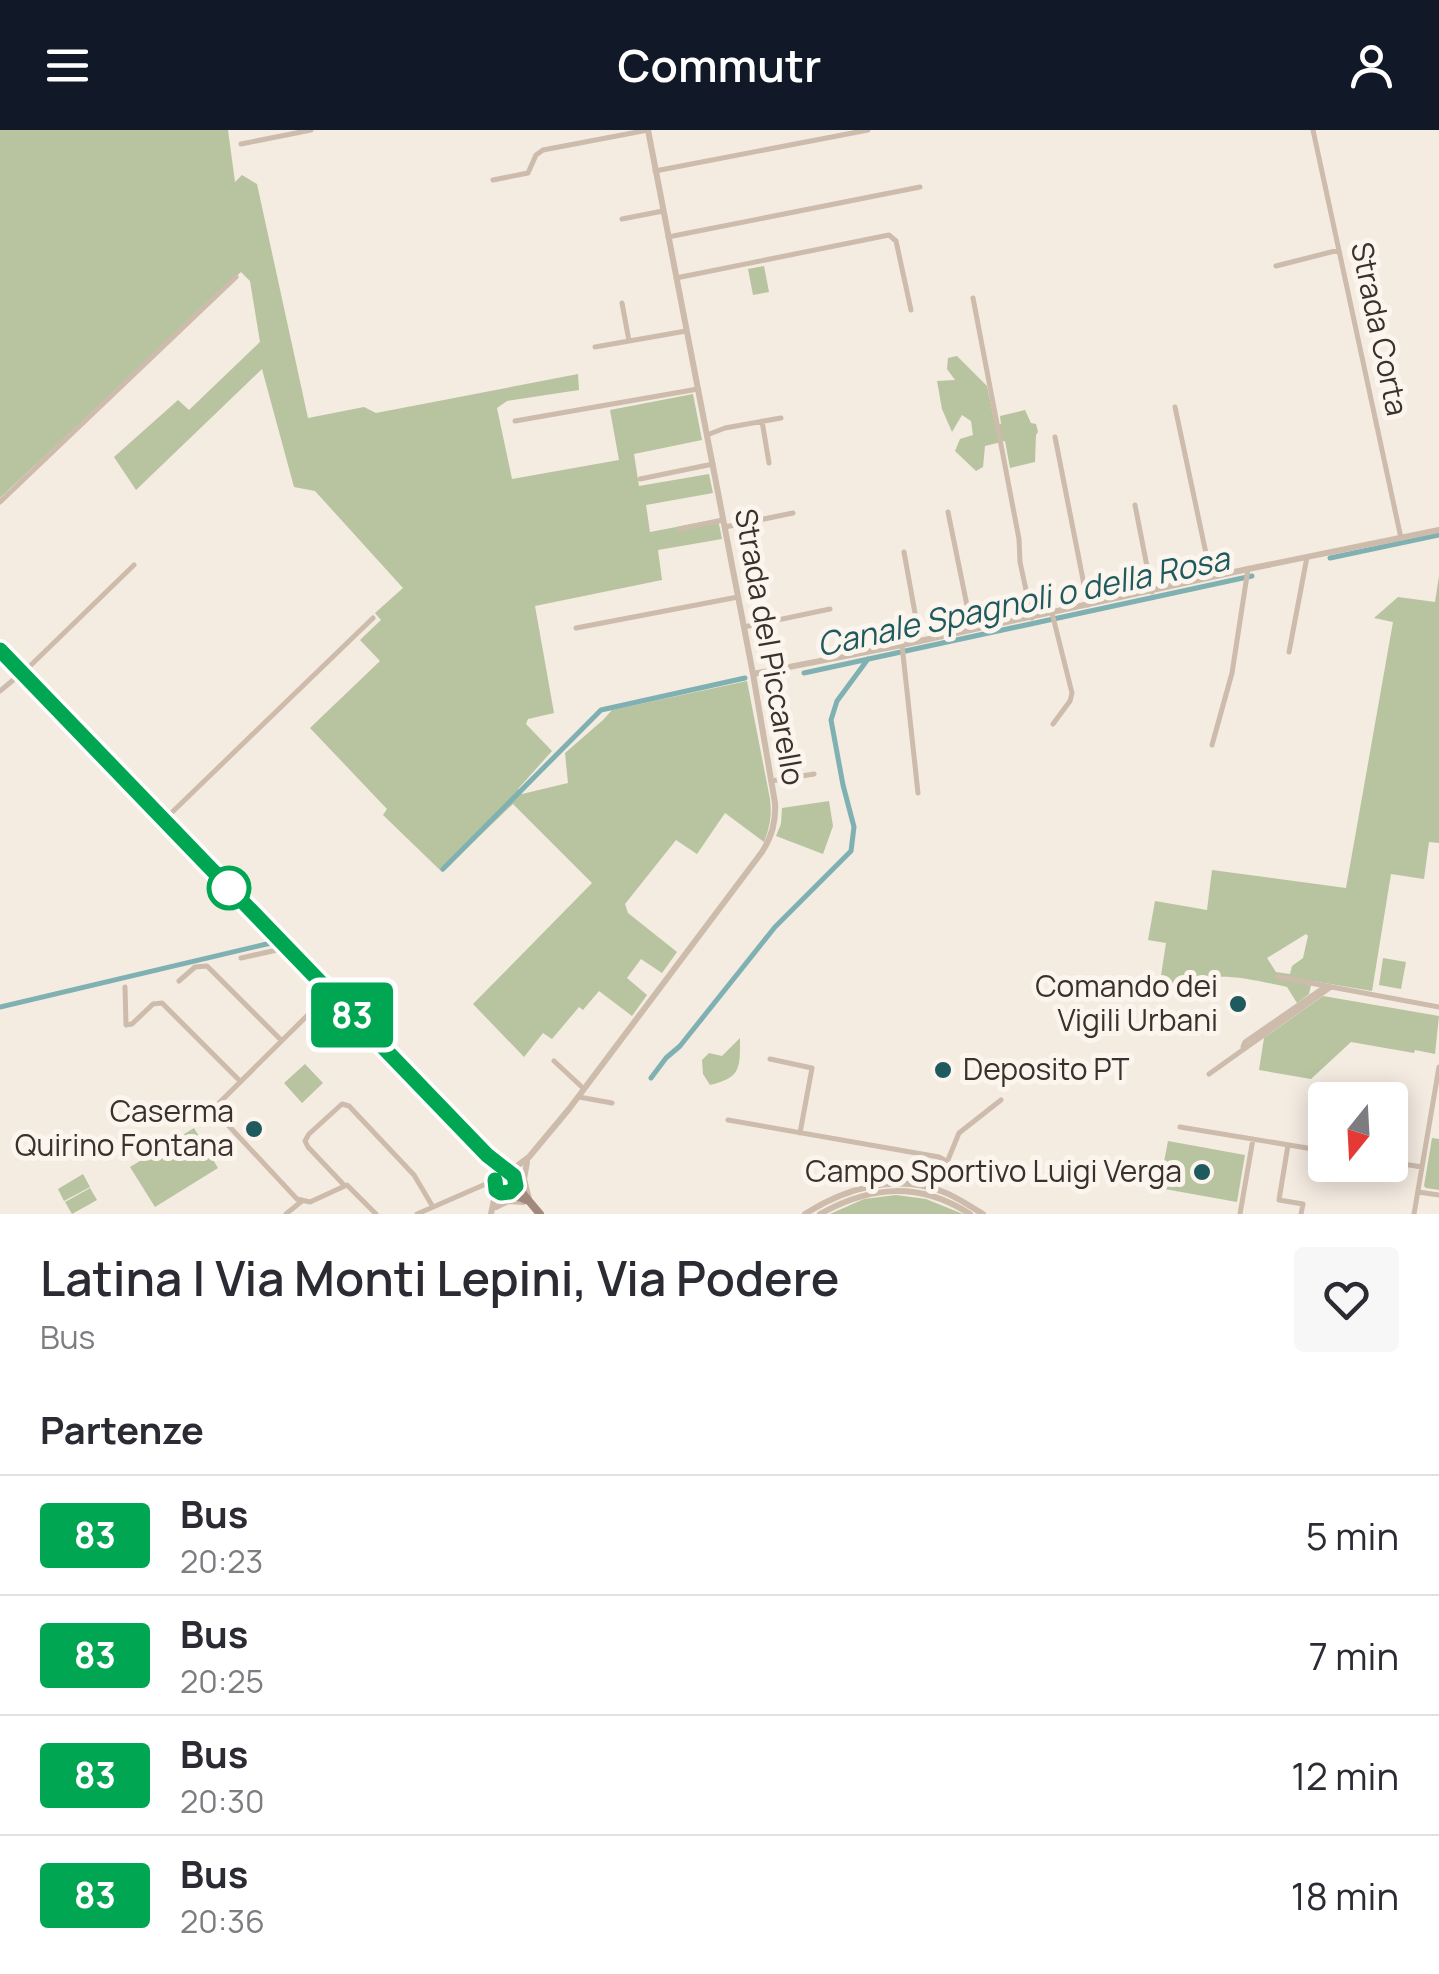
<!DOCTYPE html>
<html lang="it">
<head>
<meta charset="utf-8">
<style>
	:root { --surface:#fff; --page:#f7f7f7; --text:#2b2b33; --muted:#7c7c81; --line:#e1e1e2; --accent:#111827 }
	body { margin:0; font-family:Manrope,sans-serif; background:var(--page); color:var(--text); height:100vh; display:flex; flex-direction:column; font-size:38px; white-space:nowrap }
	* { box-sizing:border-box; margin:0 }
	p { font-size:32px; color:var(--muted) }
	.icon { flex:none; width:55px; height:55px; fill:none; stroke:currentColor; stroke-width:2; stroke-linecap:round; stroke-linejoin:round }
	.map { position:relative; height:1084px; overflow:hidden }
	.panel { display:flex; flex-direction:column; background:var(--surface); flex:1 }
	.panel>* { flex:none }
	.badge { padding:0 20px; border-radius:8px; font-size:35px; line-height:65px }
	.needle { width:65px; rotate:198deg }
	.fabs { position:absolute; left:1308px; top:952px; display:grid; gap:20px }
	.fabs a { display:grid; place-items:center; width:100px; height:100px; border-radius:10px; background:var(--surface); box-shadow:0 5px 25px #0003; font-size:50px }
	.map>.badge { position:absolute; translate:-50% -50%; box-shadow:0 0 0 5px #fff }
	h2 { padding:0 40px; font-size:38px; line-height:90px }
	.round { display:grid; place-items:center; flex:none; width:105px; height:105px; border-radius:10px; background:var(--page) }
	.summary { display:flex; align-items:center; justify-content:space-between; height:170px; padding:0 40px }
	h1 { font-size:48px; font-weight:600; line-height:75px }
	ul { padding:0; list-style:none }
	li { display:flex; align-items:center; gap:30px; height:120px; padding:0 40px; border-top:2px solid var(--line) }
	li div { flex:1 }
	li b { display:block; font-size:38px }
	li em { font-style:normal }
	li .badge { min-width:110px; font-weight:700; text-align:center }
	header { display:flex; justify-content:space-between; align-items:center; height:130px; padding:0 40px; background:var(--accent); color:#fff; font-size:45px; font-weight:600 }
	.map>svg:first-child { display:block }
	.green { fill:#b8c4a0; fill-rule:evenodd }
	.lines { fill:none; stroke-linecap:round; stroke-linejoin:round }
	.canal { stroke:#7fb0b2; stroke-width:5 }
	.minor { stroke:#cdbbac; stroke-width:5 }
	.tertiary { stroke:#cdbbac; stroke-width:6 }
	.secondary { stroke:#a18a7d; stroke-width:8 }
	.line-casing { stroke:#fff; stroke-width:22 }
	.line { stroke:#00a651; stroke-width:15 }
	.stop-dot { fill:#fff; stroke:#00a651; stroke-width:5 }
	.poi-dot { fill:#1f5a5e; stroke:#fbf5ee; stroke-width:4 }
	.labels { text-anchor:middle; stroke-width:10; stroke-linejoin:round; paint-order:stroke }
	.street-label { font-size:30px; fill:#3b302b; stroke:#fbf5ee }
	.poi-label { font-size:30px; fill:#3b302b; stroke:#fbf5ee; text-anchor:end }
	.water-label { font-size:32px; font-style:italic; fill:#1f5a5e; stroke:#fbf5ee }
</style>
</head>
<body>
<header><svg class="icon" aria-label="menu" viewBox="0 0 24 24"><path d="M4 6h16M4 12h16M4 18h16"/></svg>Commutr<svg class="icon" aria-label="person" viewBox="0 0 24 24"><circle cx="12" cy="8" r="4"/><path d="M4 21q1-7 8-7t8 7"/></svg></header>
<div class="map">
<svg width="1439" height="1084" viewBox="0 0 1439 1084">
	<rect width="100%" height="100%" fill="#f4ebe1"/>
	<path class="green" d="M0,0H228L235,52L242,45L257,54L308,288L364,277L376,283L578,244L579,260L507,271L497,278L512,349L619,330L610,280L693,264L702,310L634,324L639,356L709,344L713,363L646,375L650,402L718,389L722,409L658,420L662,450L535,476L554,583L528,589L526,594L552,621L518,659L522,664L568,653L565,623L603,590L612,580L747,551L770,669C772,685 770,697 764,712L725,683L697,724L676,710L625,774L628,783L677,822L662,843L641,829L627,848L647,865L632,886L599,861L583,880L579,877L552,909L543,903L524,927L473,874L592,753L513,674L442,742L383,685L387,679L310,598L380,531L360,510L381,490L375,483L403,458L315,361L294,357L262,239L136,360L114,327L178,270L189,280L260,212L250,151L241,142L0,368Z
		M764,136L769,162L753,165L748,139Z
		M957,226L987,256L995,294H1001L1000,286L1025,280L1031,293L1036,294L1038,302L1036,305L1035,332L1010,338L1005,311L985,316L983,337L976,341L955,321L960,309L973,305L971,291L962,285L952,302L942,279L937,251L955,250L947,239L948,228Z
		M1439,446V713L1429,712L1424,749L1391,744L1372,861L1312,851L1309,864L1297,873L1287,857C1233,845 1212,841 1159,859L1166,813L1148,810L1155,771L1207,780L1212,740L1346,758L1393,492L1374,488L1398,467L1435,472ZM1306,804L1308,806L1303,828L1292,836L1290,844L1276,842L1267,828Z
		M829,671L833,696L823,724L776,706L781,694L782,678Z
		M1383,828L1406,832L1401,859L1379,855Z
		M1323,866L1439,886L1435,924L1415,920L1414,923L1351,912L1311,949L1259,940L1264,908Z
		M740,908C740,939 741,947 710,955L703,944L702,930L709,923L722,926Z
		M305,934L323,953L302,973L284,953Z
		M194,998L218,1038L155,1077L130,1037Z
		M1432,1008L1439,1009V1060L1426,1058L1424,1056Z
		M1168,1011L1245,1025L1237,1072L1159,1058Z
		M83,1044L90,1057L64,1071L58,1059Z
		M90,1058L97,1070L72,1084L65,1072Z
		M896,1065L926,1069L963,1084H830L864,1069Z"/>
	<g class="lines">
		<path class="canal" d="M1330,428L1439,405
			M804,543L1252,446
			M443,739L601,580L745,548
			M0,877L271,813
			M651,948L666,928L680,916L775,797L851,721L854,697L843,655L831,590L837,571L868,529"/>
		<path class="minor" d="M1313,0L1401,408
			M241,14L311,0
			M655,41L868,0
			M493,50L528,43L536,25L543,20L648,0
			M622,89L663,81
			M668,107L920,57
			M1276,136L1339,120
			M676,148L889,105L896,111L911,180
			M973,168L1019,409L1020,432L1032,488
			M622,173L629,211
			M595,217L686,201
			M1175,277L1211,447
			M515,291L698,259
			M762,291L769,333
			M707,305L725,298L781,288
			M1055,307L1088,475
			M640,349L713,334
			M0,372L236,147
			M1135,375L1152,462
			M948,382L972,500
			M725,397L793,383
			M679,399L723,390
			M904,422L920,511
			M1052,483L1072,563L1070,571L1053,594
			M744,497L830,479
			M576,498L738,467
			M902,515L918,663
			M1289,522L1307,427
			M0,561L30,536L134,435
			M1212,615L1232,543L1248,439
			M771,651L814,644
			M163,691L373,488
			M241,828L286,818
			M1278,847L1439,877
			M179,851L195,837L207,836L281,910
			M125,857L126,895L132,894L153,874L162,873L240,951
			M330,863L213,979L297,1069L310,1072L347,1055L376,1084
			M1243,917L1245,912L1326,856
			M770,929L812,938L800,1003
			M554,931L584,959
			M1209,944L1331,857
			M579,967L612,973
			M728,990L939,1027L948,1032
			M1180,997L1325,1021
			M1288,1015L1279,1070L1303,1074L1301,1084
			M1390,1032L1422,1037
			M344,1055L308,1017L305,1011L309,1004L342,974L349,976L414,1045L433,1077
			M936,1059L959,1003L1001,970
			M1418,1062L1439,1065
			M286,1084L302,1071
			M417,1084L495,1050
			M1240,1084L1253,1009
			M1414,1084L1439,937"/>
		<path class="tertiary" d="M753,544L902,515L1248,439L1439,400
			M527,1032L524,1049L529,1069
			M509,1042L529,1027L569,979L762,722C772,706 776,692 775,673L753,544L648,0
			M496,1077L508,1071L523,1072
			M491,1084L496,1060
			M805,1084C845,1058 895,1044 941,1061C956,1066 969,1076 983,1084
			M820,1084C872,1055 920,1052 970,1084"/>
		<path class="secondary" d="M0,520L487,1025L514,1046L524,1065L540,1084
			M496,1047C492,1067 513,1063 526,1070"/>
	</g>
	<g class="lines">
		<g class="line-casing">
			<path id="line" d="M0,520L487,1025L514,1046L516,1056L510,1062L501,1063L496,1060L495,1050"/>
		</g>
		<use href="#line" class="line"/>
	</g>
	<circle class="stop-dot" cx="229" cy="758" r="20"/>
	<g class="poi-dot">
		<circle cx="1238" cy="874" r="10"/>
		<circle cx="943" cy="940" r="10"/>
		<circle cx="254" cy="999" r="10"/>
		<circle cx="1202" cy="1042" r="10"/>
	</g>
	<g class="labels">
		<g class="street-label">
			<text transform="translate(1379 199) rotate(78)" y="10">Strada Corta</text>
			<text transform="translate(769 517) rotate(80)" y="10">Strada del Piccarello</text>
		</g>
		<g class="poi-label">
			<text x="1218" y="867">Comando dei<tspan x="1218" dy="34">Vigili Urbani</tspan></text>
			<text x="963" y="950" text-anchor="start">Deposito PT</text>
			<text x="234" y="992">Caserma<tspan x="234" dy="34">Quirino Fontana</tspan></text>
			<text x="1182" y="1052">Campo Sportivo Luigi Verga</text>
		</g>
		<g class="water-label">
			<text transform="translate(1023 472) rotate(-12)" y="11">Canale Spagnoli o della Rosa</text>
		</g>
	</g>
</svg>
<div class="fabs">
<a><svg class="needle" viewBox="-14 -14 28 28"><path d="M0-13l5 13h-10z" fill="#e53935"/><path d="M0 13l5-13h-10z" fill="#7c7c81"/></svg></a>
</div>
<b class="badge" style="left:352px;top:885px;background:#00a651;color:#fff">83</b>
</div>
<section class="panel">
<div class="summary"><div><h1>Latina | Via Monti Lepini, Via Podere</h1><p>Bus</p></div><a class="round"><svg class="icon" aria-label="heart" viewBox="0 0 24 24"><path d="M12 20l-8-8c-3-5 5-10 8-4 3-6 11-1 8 4z"/></svg></a></div>
<h2>Partenze</h2>
<ul>
<li><span class="badge" style="background:#00a651;color:#fff">83</span><div><b>Bus</b><p>20:23</p></div><em>5 min</em></li>
<li><span class="badge" style="background:#00a651;color:#fff">83</span><div><b>Bus</b><p>20:25</p></div><em>7 min</em></li>
<li><span class="badge" style="background:#00a651;color:#fff">83</span><div><b>Bus</b><p>20:30</p></div><em>12 min</em></li>
<li><span class="badge" style="background:#00a651;color:#fff">83</span><div><b>Bus</b><p>20:36</p></div><em>18 min</em></li>
</ul>
</section>
</body>
</html>
